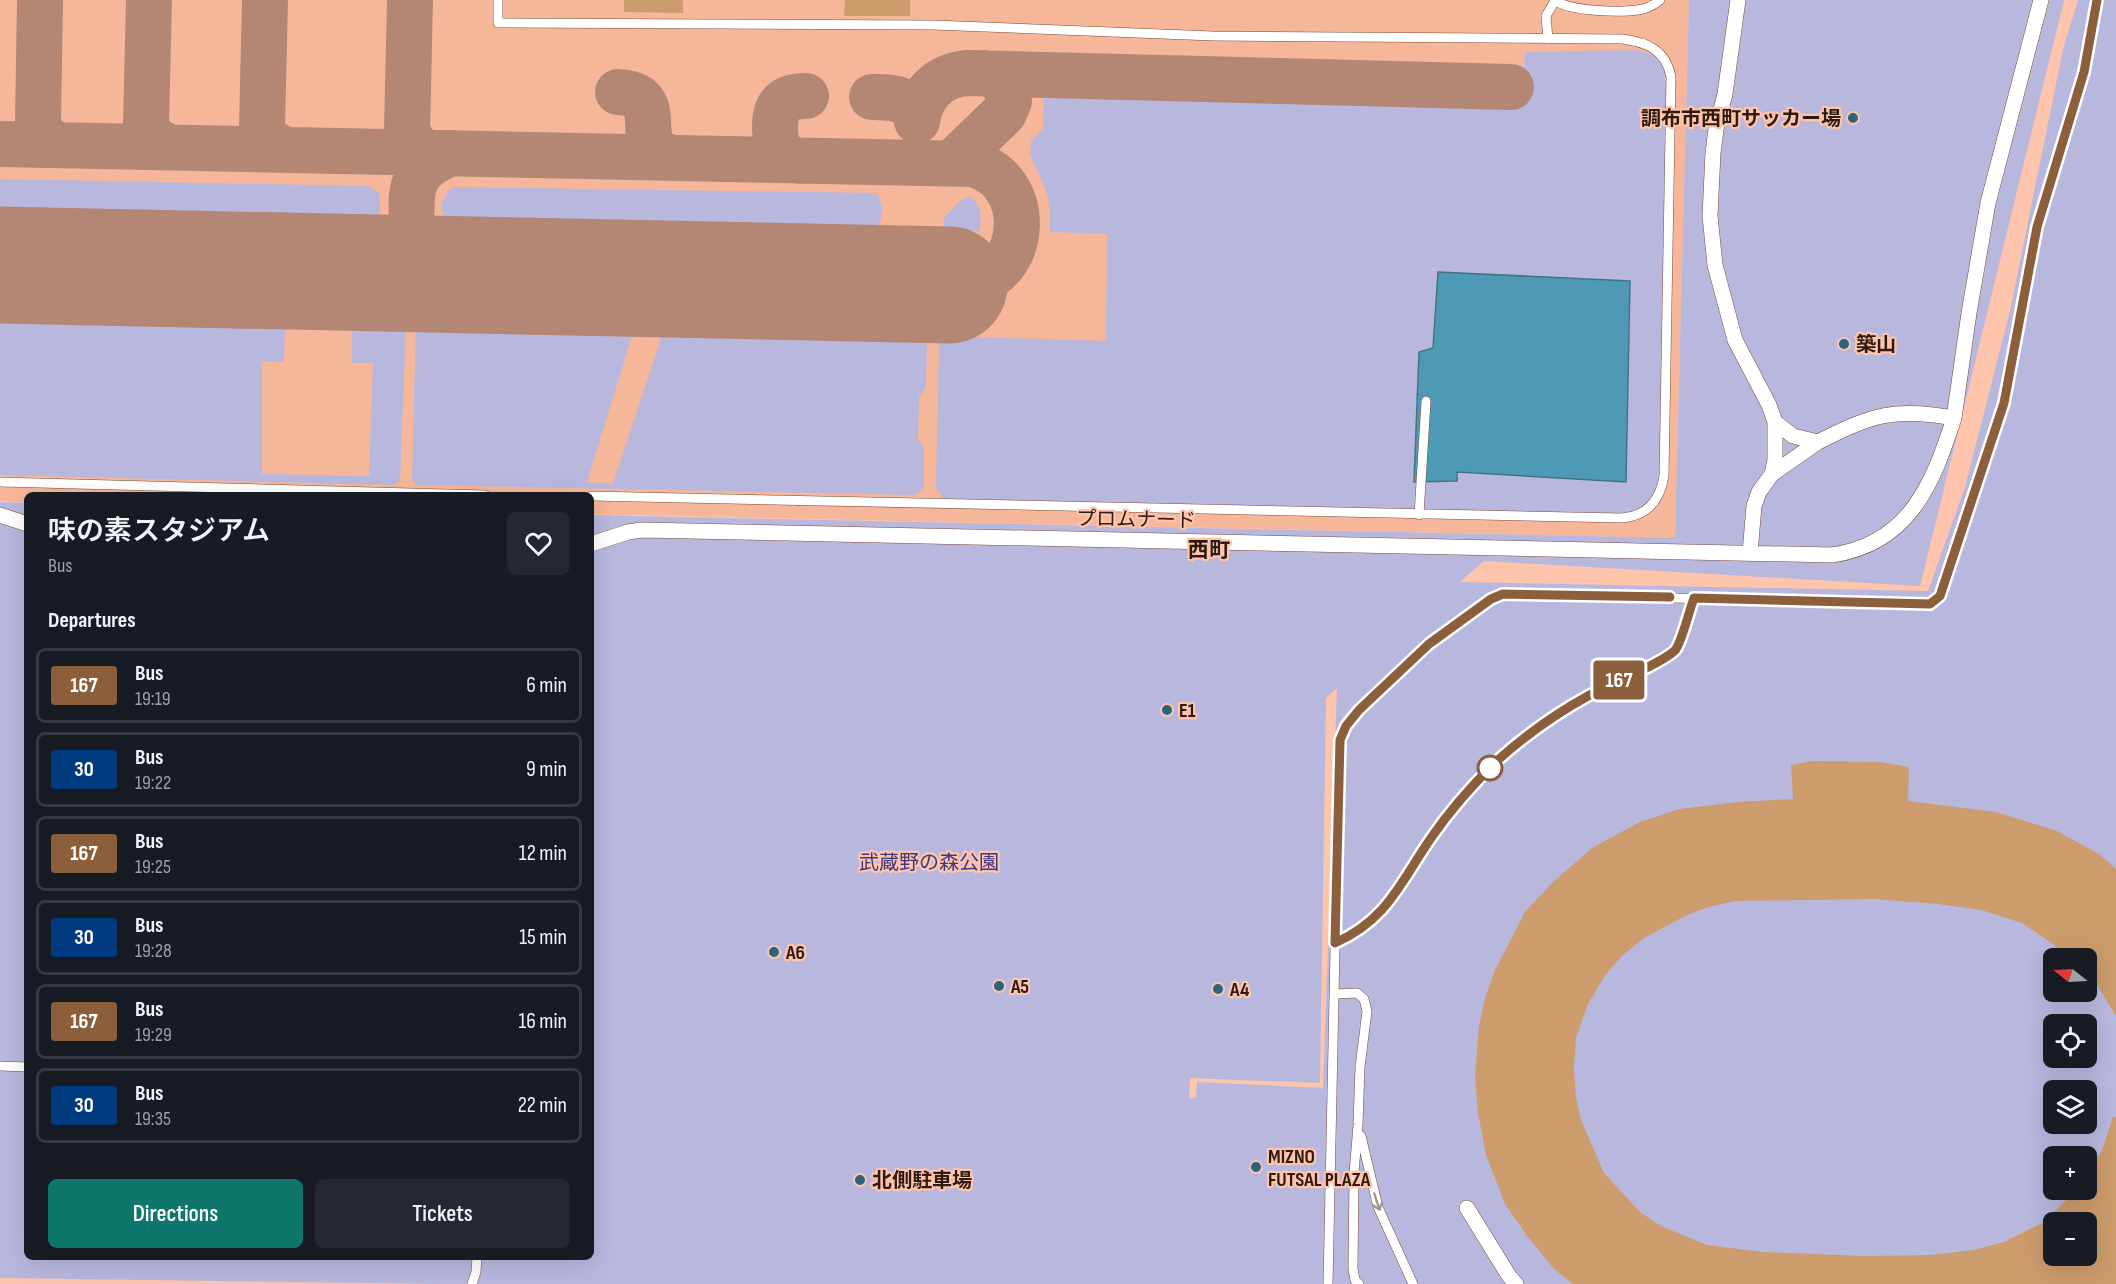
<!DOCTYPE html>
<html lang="en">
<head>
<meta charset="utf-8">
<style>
	:root { --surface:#171b24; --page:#242831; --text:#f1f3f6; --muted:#9ea1a6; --line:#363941; --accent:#0f766e }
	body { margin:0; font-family:"Sofia Sans Condensed","Noto Sans JP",sans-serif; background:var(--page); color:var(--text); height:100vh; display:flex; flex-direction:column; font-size:22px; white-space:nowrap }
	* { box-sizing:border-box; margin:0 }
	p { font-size:20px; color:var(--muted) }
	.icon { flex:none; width:33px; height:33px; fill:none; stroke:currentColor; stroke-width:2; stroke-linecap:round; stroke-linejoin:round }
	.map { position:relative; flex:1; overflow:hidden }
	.side { position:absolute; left:24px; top:492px; width:570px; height:768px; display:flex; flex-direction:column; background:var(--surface); border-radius:9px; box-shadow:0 6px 24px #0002 }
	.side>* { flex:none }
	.badge { padding:0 12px; border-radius:4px; font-size:21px; line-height:39px }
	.needle { width:39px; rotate:288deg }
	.buttons { position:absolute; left:2043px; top:948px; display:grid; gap:12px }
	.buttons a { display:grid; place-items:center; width:54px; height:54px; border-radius:9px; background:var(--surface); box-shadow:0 6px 24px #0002; font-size:30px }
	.map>.badge { position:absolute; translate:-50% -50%; box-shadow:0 0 0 3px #fff }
	h2 { padding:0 24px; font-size:22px; line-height:54px }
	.round { display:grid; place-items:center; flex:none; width:63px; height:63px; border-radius:9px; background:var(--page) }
	.head { display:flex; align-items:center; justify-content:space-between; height:102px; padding:0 24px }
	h1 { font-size:28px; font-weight:600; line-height:45px }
	.cta { display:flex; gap:12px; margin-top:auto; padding:12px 24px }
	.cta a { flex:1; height:69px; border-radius:9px; background:var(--accent); color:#fff; font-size:24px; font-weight:600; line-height:69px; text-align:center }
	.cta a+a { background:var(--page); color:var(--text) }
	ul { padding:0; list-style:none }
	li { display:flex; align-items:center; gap:18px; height:75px; margin:0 12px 9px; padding:0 12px; border:3px solid var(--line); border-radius:9px }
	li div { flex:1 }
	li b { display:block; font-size:22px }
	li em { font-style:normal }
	li .badge { min-width:66px; font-weight:700; text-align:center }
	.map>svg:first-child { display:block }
	.built { fill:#f6b69a }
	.green { fill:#b8b8df; fill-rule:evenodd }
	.water { fill:#4e9ab6; stroke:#447484; stroke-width:1.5 }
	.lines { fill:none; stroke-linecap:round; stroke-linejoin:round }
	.taxiway { stroke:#b48774; stroke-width:46 }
	.runway { stroke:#b48774; stroke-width:117 }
	.building { fill:#cd9c6d; fill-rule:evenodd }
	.service-casing { stroke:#7b4b35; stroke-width:10 }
	.pedestrian-casing { stroke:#7b4b35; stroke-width:16 }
	.service { stroke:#fff; stroke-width:9 }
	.pedestrian { stroke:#fff; stroke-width:15 }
	.oneway { stroke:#a19894 }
	.line-casing { stroke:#fff; stroke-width:14 }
	.line { stroke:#8b5e3c; stroke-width:9 }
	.poi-dot { fill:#26657b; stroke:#fec4ac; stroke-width:2 }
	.stop-dot { fill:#fff; stroke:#8b5e3c; stroke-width:3 }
	.labels { text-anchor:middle; stroke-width:4.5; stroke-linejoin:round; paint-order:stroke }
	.poi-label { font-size:20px; font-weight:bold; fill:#2e1a11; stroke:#fec4ac; text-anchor:start }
	.street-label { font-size:20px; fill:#2e1a11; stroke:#fec4ac }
	.park-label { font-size:20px; fill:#3d367c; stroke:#fec4ac }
	.neighbourhood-label { font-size:21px; font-weight:bold; fill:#2e1a11; stroke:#fec4ac }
</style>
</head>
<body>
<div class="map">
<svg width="2116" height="1284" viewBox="0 0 2116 1284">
	<rect width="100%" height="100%" fill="#fec4ac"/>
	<path class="built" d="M0,0H1689L1675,538L591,514V495H27V502L0,501Z"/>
	<path class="green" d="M1689,0H2064L1920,586L1484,561L1460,582L1928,591L1965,487L2010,311L2063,49L2078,0H2116V1284H440L0,1278V502L27,503V1257H591V515L1675,538ZM1337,688L1323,1088L1197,1082L1196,1098H1189L1190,1078L1320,1083L1326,698ZM2054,958H2086V992H2054ZM2054,1024H2086V1058H2054ZM2054,1090H2086V1124H2054ZM2054,1156H2086V1190H2054ZM2054,1222H2086V1256H2054Z
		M1636,50C1657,55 1659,57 1667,77L1661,494L1633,519L944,499L936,488L939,336L1106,341L1107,234L1050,232V209L1046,190L1030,155L1031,141L1043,128L1044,93L1522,103L1525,52Z
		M0,179L367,186L379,193L380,210L377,219L364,225L0,218Z
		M454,187L877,193C884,209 885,216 874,231L451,225C438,214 439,196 454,187Z
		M970,196C982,206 981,217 980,231L944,230V218L960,201Z
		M0,321L285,326L284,362H262V474L369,476L373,363H352V327L406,328L400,480L394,485L0,475Z
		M416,321L635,326L587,482L613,484L665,326L927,333L926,387L919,397L918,440L924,447V488L915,495L417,485L412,479Z"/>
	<path class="water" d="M1438,272L1630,281L1626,482L1457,472V481L1414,482L1419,352L1433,348Z"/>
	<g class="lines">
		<path class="taxiway" d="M40,0L38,123C41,135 48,141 59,145
			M149,0L146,125L152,138L168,147
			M265,0L262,128L268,140L284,150
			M410,0L407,132L417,148L429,153
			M618,92C674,95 624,148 673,158
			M872,97C892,97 912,97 917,121
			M917,121C921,94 938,76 966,73L1511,87
			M0,144L971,164C1035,177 1031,278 965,285
			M800,161C780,157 775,146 775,127C775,105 783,96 806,96
			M952,163L1004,113L1009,101L1007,86L993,75L985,73
			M410,229C419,254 435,270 461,274
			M364,272C377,267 390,263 400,251C429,217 385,178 452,153"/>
		<path class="runway" d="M0,265L949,285"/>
	</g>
	<path class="building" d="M624,0H683V13L624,12Z
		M845,0H910V16H844Z
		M1812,761L1880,762L1909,767L1908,801L1996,812L2057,831L2099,854L2116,869V1016L2096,983L2086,976V958H2066L2053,944L2022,923L1981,910L1938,904L1874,899L1735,901L1709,907L1687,915L1644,938L1622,956L1606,974L1588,1004L1576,1038L1574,1068L1576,1097L1581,1120L1604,1173L1640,1212L1661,1226L1707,1245L1763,1252L1864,1256L1930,1255L1974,1250L2004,1242L2044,1222L2076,1190H2086V1176L2102,1150L2113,1117H2116V1284H1573L1554,1269L1527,1236L1505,1204L1486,1155L1478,1113L1475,1077L1479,1026L1485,998L1495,970L1525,912L1553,882L1592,848L1640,822L1679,809L1738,802L1793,799L1791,765ZM2054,1222H2086V1256H2054Z"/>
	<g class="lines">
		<g class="service-casing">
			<path id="service" d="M498,0V23L933,25L1213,36L1622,39C1647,42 1666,50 1671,77L1664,476C1660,501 1647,516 1621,518C1277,513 934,501 591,496
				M1555,0C1569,12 1625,13 1643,9C1650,7 1655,4 1660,0
				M1548,39L1546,16L1555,1
				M0,482L485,495
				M1419,515L1426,401
				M1335,943C1388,919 1400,883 1431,838C1451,809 1474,782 1499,759C1526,735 1557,714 1588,696C1605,687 1669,660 1676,649C1683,639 1690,611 1694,598
				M1334,994L1357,993L1364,999L1367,1011L1360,1067L1358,1125L1354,1173L1353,1269L1355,1280L1359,1284
				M0,1066L27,1067
				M1361,1136L1378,1207L1413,1284
				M472,1284L476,1272L477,1257
				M1328,1284L1339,759L1340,740L1346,726L1359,710L1429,644L1491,599L1503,594L1930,604L1940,596L2004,403L2037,227L2084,72L2097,0"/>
		</g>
		<g class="pedestrian-casing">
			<path id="pedestrian" d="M1738,0L1725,94L1716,129L1713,153L1710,216L1715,265L1735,340L1769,405L1775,422V460L1772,474L1759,492L1754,506L1750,553
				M1954,418L1969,313L1988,203L2041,0
				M1772,474L1818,442
				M0,515L27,524
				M591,544L628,532L641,530L1832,555C1909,544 1933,484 1954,418C1895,407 1871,415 1818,442L1793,436L1775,422
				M1467,1208L1509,1276L1516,1284"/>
		</g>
		<use href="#service" class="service"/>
		<use href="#pedestrian" class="pedestrian"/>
	</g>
	<defs><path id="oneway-shaft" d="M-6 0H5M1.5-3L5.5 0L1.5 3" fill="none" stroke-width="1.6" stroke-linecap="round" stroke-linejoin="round" transform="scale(1.5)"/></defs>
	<use class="oneway" href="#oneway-shaft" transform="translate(1377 1202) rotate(72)"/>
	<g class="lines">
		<g class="line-casing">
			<path id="line" d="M1670,597L1503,594L1491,599L1429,644L1359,710L1346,726L1340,740L1335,943C1388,919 1400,883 1431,838C1451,809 1474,783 1499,759C1526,735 1557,713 1588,696C1605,687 1669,660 1676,649C1683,638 1689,611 1694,598L1930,604L1940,596L2004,403L2037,227L2084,72L2097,0"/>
		</g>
		<use href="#line" class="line"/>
	</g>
	<g class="poi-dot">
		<circle cx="1853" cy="118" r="6"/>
		<circle cx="1844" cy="344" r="6"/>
		<circle cx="1167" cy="710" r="6"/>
		<circle cx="774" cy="952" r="6"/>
		<circle cx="999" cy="986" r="6"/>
		<circle cx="1218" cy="989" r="6"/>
		<circle cx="1256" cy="1167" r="6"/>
		<circle cx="860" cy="1180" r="6"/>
	</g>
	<circle class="stop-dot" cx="1490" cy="768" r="12"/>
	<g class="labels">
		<g class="poi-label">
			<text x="1841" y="125" text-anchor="end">調布市西町サッカー場</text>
			<text x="1856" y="351">築山</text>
			<text x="1179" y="717">E1</text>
			<text x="786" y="959">A6</text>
			<text x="1011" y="993">A5</text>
			<text x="1230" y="996">A4</text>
			<text x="1268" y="1163">MIZNO<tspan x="1268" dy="23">FUTSAL PLAZA</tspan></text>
			<text x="872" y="1187">北側駐車場</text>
		</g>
		<g class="street-label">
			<text transform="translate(1136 519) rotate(1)" y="7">プロムナード</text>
		</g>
		<g class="park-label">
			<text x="929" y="869">武蔵野の森公園</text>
		</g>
		<g class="neighbourhood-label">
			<text x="1209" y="557">西町</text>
		</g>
	</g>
</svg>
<div class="buttons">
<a><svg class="needle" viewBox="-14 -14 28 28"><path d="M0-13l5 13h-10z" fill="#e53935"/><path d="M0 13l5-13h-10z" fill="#9ea1a6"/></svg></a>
<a><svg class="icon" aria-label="locate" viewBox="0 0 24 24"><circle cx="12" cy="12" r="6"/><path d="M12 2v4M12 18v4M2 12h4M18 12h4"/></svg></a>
<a><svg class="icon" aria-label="layers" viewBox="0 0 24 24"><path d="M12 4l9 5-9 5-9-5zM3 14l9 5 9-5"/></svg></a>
<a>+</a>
<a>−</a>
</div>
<b class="badge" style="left:1619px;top:680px;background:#8b5e3c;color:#fff">167</b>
<section class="side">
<div class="head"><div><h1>味の素スタジアム</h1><p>Bus</p></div><a class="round"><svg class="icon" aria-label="heart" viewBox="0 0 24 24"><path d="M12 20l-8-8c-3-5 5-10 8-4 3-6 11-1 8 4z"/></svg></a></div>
<h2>Departures</h2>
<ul>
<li><span class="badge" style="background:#8b5e3c;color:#fff">167</span><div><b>Bus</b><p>19:19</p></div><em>6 min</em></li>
<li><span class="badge" style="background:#003b80;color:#fff">30</span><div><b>Bus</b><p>19:22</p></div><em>9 min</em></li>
<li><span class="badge" style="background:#8b5e3c;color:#fff">167</span><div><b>Bus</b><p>19:25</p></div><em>12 min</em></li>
<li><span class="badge" style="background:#003b80;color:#fff">30</span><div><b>Bus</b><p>19:28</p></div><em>15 min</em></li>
<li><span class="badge" style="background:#8b5e3c;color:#fff">167</span><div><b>Bus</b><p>19:29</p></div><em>16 min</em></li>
<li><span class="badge" style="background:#003b80;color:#fff">30</span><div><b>Bus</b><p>19:35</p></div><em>22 min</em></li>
</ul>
<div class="cta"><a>Directions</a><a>Tickets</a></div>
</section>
</div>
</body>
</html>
